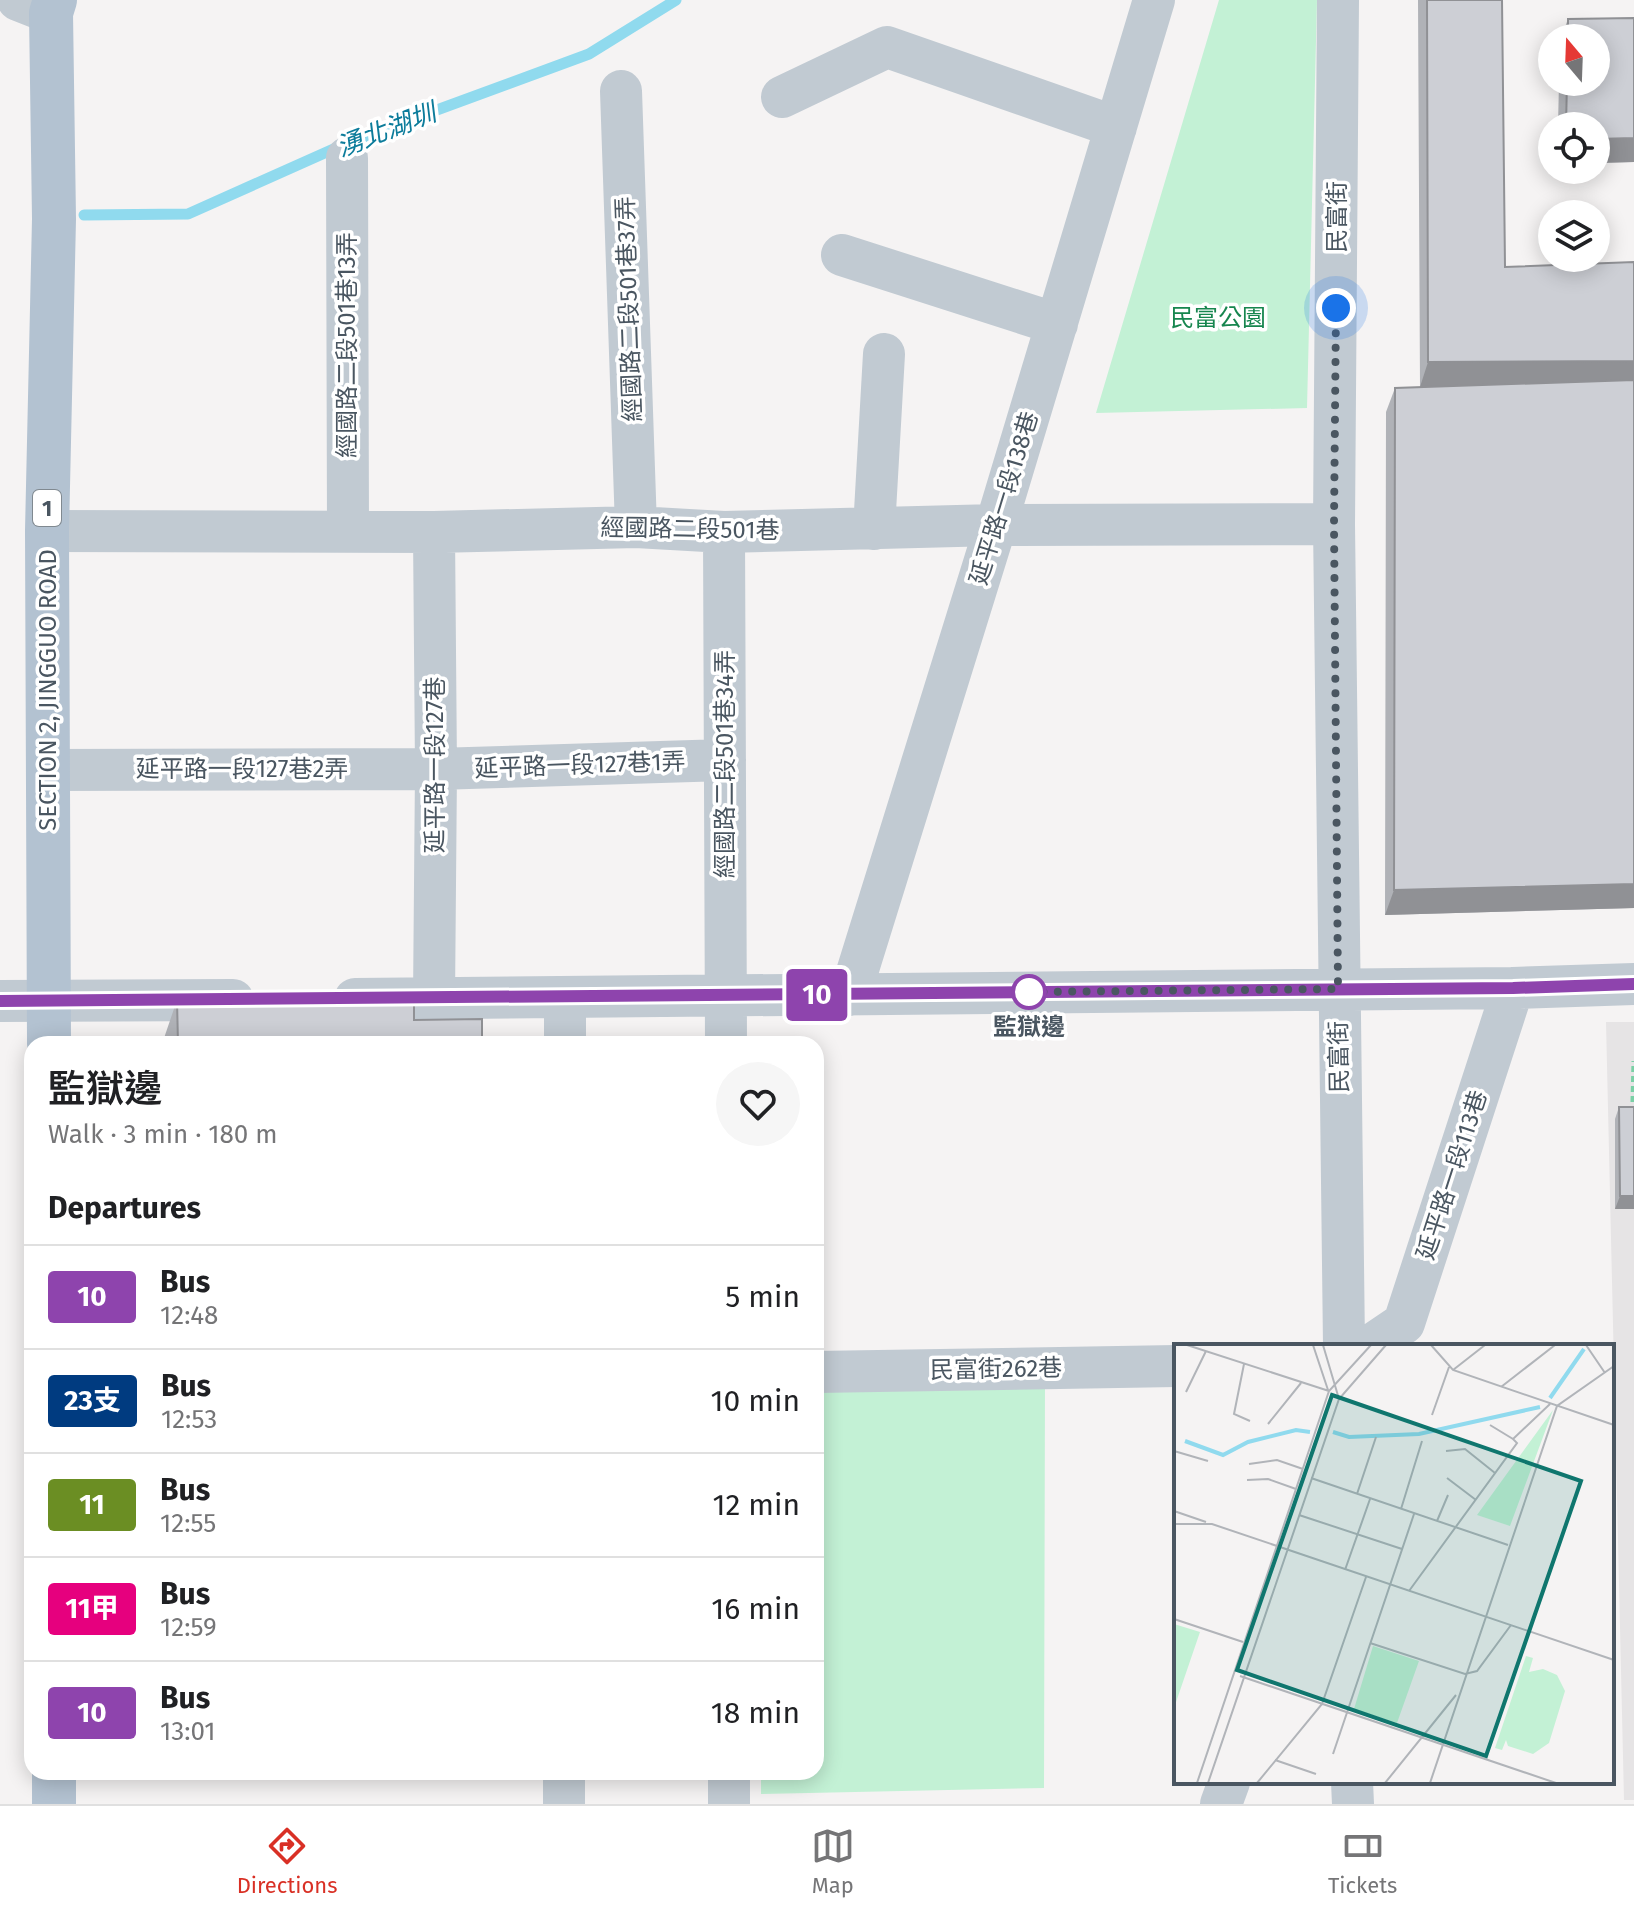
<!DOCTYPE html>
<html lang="en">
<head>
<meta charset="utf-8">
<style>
	:root { --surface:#fff; --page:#f6f6f6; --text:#202124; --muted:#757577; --line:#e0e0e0; --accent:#d93025 }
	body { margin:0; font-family:"Fira Sans","Noto Sans TC",sans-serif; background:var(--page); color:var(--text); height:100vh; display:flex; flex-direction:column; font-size:30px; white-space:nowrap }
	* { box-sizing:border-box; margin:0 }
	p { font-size:26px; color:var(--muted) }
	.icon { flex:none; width:44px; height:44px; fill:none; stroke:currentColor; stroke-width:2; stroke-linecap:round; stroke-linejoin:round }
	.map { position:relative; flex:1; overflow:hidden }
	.drawer { position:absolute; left:24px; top:1036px; width:800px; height:744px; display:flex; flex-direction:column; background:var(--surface); border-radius:24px; box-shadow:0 4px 20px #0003 }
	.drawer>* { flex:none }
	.badge { padding:0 16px; border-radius:6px; font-size:28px; line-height:52px }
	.needle { width:52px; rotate:341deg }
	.buttons { position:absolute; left:1538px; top:24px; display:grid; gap:16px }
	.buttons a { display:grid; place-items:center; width:72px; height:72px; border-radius:50%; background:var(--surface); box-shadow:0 4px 20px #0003; font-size:40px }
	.you { position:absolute; width:40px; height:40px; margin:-20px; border:6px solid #fff; border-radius:50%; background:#1a73e8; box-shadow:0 0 0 12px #1a73e833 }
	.map>.badge { position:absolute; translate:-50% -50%; box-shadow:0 0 0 4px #fff }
	h2 { padding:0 24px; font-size:30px; line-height:72px }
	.round { display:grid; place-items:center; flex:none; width:84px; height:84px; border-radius:42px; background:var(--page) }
	.overview { display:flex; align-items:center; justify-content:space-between; height:136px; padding:0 24px }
	h1 { font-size:38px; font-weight:600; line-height:60px }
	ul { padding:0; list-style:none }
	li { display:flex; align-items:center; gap:24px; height:104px; padding:0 24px; border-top:2px solid var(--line) }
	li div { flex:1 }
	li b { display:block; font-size:30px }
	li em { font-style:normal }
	li .badge { min-width:88px; font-weight:700; text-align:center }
	.tabs { display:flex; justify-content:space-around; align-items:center; height:112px; border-top:2px solid var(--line); background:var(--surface); font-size:22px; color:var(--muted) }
	.tabs a { display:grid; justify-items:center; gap:4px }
	.tabs .selected { color:var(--accent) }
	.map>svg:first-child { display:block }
	.education { fill:#e6e4e5 }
	.green { fill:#c3f1d5 }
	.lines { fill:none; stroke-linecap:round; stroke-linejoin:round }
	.stream { stroke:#90daee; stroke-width:11 }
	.path { stroke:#7ad0a6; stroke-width:5; stroke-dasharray:6 4; stroke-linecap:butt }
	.minor { stroke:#c1cad2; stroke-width:42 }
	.major { stroke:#b3c2d1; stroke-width:44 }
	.wall { fill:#b0b2b7 }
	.shaded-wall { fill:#909195 }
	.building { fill:#cdcfd5; stroke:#909195; stroke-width:2 }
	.line-casing { stroke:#fff; stroke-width:18 }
	.line { stroke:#8e44ad; stroke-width:12 }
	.walk { stroke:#4a5661; stroke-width:8; stroke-dasharray:0 14.4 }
	.stop-dot { fill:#fff; stroke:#8e44ad; stroke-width:4 }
	.labels { text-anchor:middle; stroke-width:7; stroke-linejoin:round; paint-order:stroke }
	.shield { fill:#fff; stroke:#808990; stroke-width:2 }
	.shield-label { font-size:22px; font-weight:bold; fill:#4a5661 }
	.street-label { font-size:24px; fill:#4a5661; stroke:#fff }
	.park-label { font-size:24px; fill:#17864f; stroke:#fff }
	.stop-label { font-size:24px; font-weight:bold; fill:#4a5661; stroke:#fff }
	.water-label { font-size:26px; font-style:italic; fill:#0c7c9b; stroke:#fff }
	.inset-river { fill:none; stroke:#90daee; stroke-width:4 }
	.inset-road { fill:none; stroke:#b1b4b9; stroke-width:2 }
	.view { fill:#0f766e; fill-opacity:0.15; stroke:#0f766e; stroke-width:4 }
	.inset-edge { fill:none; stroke:#4a5661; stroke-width:4 }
</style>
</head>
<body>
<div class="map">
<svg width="1634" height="1804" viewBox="0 0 1634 1804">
	<rect width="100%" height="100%" fill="#f5f3f3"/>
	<path class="education" d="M1606,1022H1634V1800H1624Z"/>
	<path class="green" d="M1219,0H1317L1307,408L1096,413Z
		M1045,1380L1044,1788L761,1794V1772H816V1387Z"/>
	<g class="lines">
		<path class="stream" d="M84,215L188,214L347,143L589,54L676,0"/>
		<path class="path" d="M1633,1102L1634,1061"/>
		<path class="minor" d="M18,0L51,13
			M1338,0L1334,524L1344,1346
			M621,91L636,527
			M782,97L887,47L1116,127
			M347,158L348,531
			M842,255L1057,324
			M874,529L884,354
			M47,531L434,532L636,527L724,532L996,525L1334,524
			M724,532L726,1044
			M49,770L436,769L725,760
			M850,995L996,525L1154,0
			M355,999L1513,988L1634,984
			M434,999L436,769L434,532
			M0,1001L233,1000
			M565,1044V997
			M1370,1346L1404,1323L1513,988
			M816,1372L1176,1366
			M729,1772V1804
			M1352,1782L1353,1804
			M564,1804V1772
			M1221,1804L1229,1782"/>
		<path class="major" d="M49,1044L47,531L54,219L51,13L55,0
			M54,1772V1804"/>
	</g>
	<path class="wall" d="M1418,0H1502L1505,267L1634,262V908L1385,915L1386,412L1395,388L1446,386L1420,387Z
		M1634,18V162L1596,163V126H1558L1559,82H1596V38H1561L1568,19Z
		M177,1000L414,1020L482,1044H162Z
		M1619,1107L1634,1209H1615V1119Z"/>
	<path class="shaded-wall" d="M1634,138V162L1596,163V139Z
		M1634,361V385L1420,387L1428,362Z
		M1634,884V908L1385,915L1394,890Z
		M1620,1196H1634V1209H1615Z
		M153,1772H400L399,1774L152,1776Z"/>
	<path class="building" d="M1427,0H1502L1505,267L1634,262V361L1428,362Z
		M1634,18V138L1596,139V126H1566L1567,82H1596V38H1568V19Z
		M1634,380V884L1394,890L1395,388Z
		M414,997V1020L482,1019V1044H178L177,1000Z
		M496,1039H557V1044H496Z
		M1619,1107H1634V1196H1620Z"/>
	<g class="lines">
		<g class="line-casing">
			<path id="line" d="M0,1001L1513,988L1634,984"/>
		</g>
		<use href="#line" class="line"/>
		<path class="walk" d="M1029,992L1338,989L1334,524L1336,308"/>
	</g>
	<circle class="stop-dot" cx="1029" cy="992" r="16"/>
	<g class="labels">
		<rect class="shield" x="33" y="490" width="28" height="36" rx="6"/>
		<g class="shield-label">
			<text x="47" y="516">1</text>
		</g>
		<g class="street-label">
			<text transform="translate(1337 217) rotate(-90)" y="8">民富街</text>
			<text transform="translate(629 309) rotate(-92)" y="8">經國路二段501巷37弄</text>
			<text transform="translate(347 345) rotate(-90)" y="8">經國路二段501巷13弄</text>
			<text transform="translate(1004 498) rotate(-73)" y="8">延平路一段138巷</text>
			<text transform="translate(690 529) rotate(1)" y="8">經國路二段501巷</text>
			<text transform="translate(48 690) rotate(-90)" y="8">SECTION 2, JINGGUO ROAD</text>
			<text transform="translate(725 764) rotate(-90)" y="8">經國路二段501巷34弄</text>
			<text transform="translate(435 765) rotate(-90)" y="8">延平路一段127巷</text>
			<text transform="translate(580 765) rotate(-2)" y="8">延平路一段127巷1弄</text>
			<text x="242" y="777">延平路一段127巷2弄</text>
			<text transform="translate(1339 1057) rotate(-91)" y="8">民富街</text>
			<text transform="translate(1452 1175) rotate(-72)" y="8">延平路一段113巷</text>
			<text transform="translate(996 1369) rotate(-1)" y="8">民富街262巷</text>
		</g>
		<g class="park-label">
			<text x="1218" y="326">民富公園</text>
		</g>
		<g class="stop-label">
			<text x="1029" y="1035">監獄邊</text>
		</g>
		<g class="water-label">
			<text transform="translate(386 130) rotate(-21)" y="9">湧北湖圳</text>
		</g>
	</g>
	<g transform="translate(1174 1344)">
		<rect width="440" height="440" fill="#f5f3f3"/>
		<path d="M379,66L336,182L303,171ZM0,280L26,288L0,364ZM199,302L245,317L223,379L180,365ZM352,312L359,314L355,328L369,325L383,331L391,347L375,399L359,410L334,402L332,396L328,406L321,404Z" fill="#c3f1d5"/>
		<path class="inset-river" d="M376,54L410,5M159,88L175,93L245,90L366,63M11,97L49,111L74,98L122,86L136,88"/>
		<path class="inset-road" d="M13,1L155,47M139,1L154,46M149,1L165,55M257,1L279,26L440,81M412,1L431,29M70,20L60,70L76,77M279,26L311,1M327,43L381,1M12,48L32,7M258,71L275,23M94,80L127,39M316,81L339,95M0,107L34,117M272,107L291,105L321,129M75,120L103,116L129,125M137,134L334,201M273,134L302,156M73,136L94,135L122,145M183,150L202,93M227,165L248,97M0,167L32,178M125,171L228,205M263,177L274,151M0,180H38L440,316M171,226L196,155M235,247L343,99L339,95L376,60M0,275L69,298M196,299L291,330L303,327L337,281M66,332L382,439M159,410L240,170M101,416L142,430M23,439L155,47L197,1M34,439L165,55L212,1M83,439L148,360L192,233M211,439L282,351M256,439L383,62L440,22"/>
		<path class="view" d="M158,51L407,137L312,412L63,326Z"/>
		<rect width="440" height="440" class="inset-edge"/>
	</g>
</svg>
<div class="buttons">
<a><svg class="needle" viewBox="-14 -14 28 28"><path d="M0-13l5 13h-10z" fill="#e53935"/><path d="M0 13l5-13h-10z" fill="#757577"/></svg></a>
<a><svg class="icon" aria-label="locate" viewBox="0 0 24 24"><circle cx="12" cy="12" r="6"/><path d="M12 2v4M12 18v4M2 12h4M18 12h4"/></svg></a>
<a><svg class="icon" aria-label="layers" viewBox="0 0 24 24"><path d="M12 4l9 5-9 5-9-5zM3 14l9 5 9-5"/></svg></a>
</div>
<div class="you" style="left:1336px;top:308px"></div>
<b class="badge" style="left:817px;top:995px;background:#8e44ad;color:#fff">10</b>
<section class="drawer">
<div class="overview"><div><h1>監獄邊</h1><p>Walk · 3 min · 180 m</p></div><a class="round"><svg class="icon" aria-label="heart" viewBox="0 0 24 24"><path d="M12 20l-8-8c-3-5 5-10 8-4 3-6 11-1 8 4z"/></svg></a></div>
<h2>Departures</h2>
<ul>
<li><span class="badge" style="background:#8e44ad;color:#fff">10</span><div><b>Bus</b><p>12:48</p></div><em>5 min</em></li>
<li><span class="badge" style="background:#003b80;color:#fff">23支</span><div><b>Bus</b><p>12:53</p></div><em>10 min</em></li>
<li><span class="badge" style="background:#6b8e23;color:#fff">11</span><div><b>Bus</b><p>12:55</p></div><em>12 min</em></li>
<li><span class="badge" style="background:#e6007e;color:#fff">11甲</span><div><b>Bus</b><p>12:59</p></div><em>16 min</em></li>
<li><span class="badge" style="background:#8e44ad;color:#fff">10</span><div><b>Bus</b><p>13:01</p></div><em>18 min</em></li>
</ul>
</section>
</div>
<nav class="tabs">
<a class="selected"><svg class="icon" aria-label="directions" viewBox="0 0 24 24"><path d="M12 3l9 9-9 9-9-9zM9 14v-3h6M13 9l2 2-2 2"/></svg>Directions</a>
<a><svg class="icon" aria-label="map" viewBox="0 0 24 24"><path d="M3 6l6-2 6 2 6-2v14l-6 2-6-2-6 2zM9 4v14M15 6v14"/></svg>Map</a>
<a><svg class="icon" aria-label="tickets" viewBox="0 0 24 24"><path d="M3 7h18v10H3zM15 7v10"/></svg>Tickets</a>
</nav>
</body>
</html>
